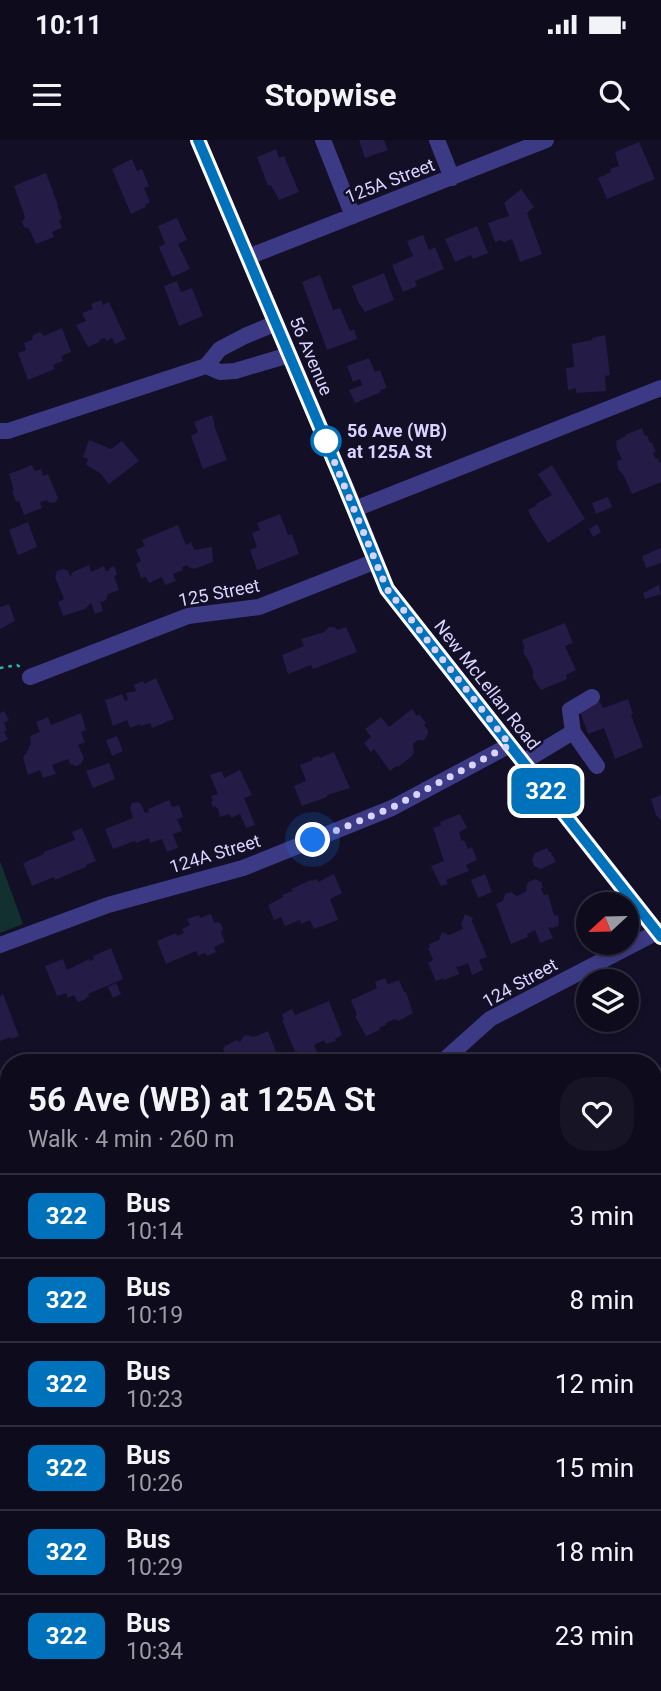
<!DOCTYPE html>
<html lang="en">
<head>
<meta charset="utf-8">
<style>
	:root { --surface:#0e0b1c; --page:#171425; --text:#f1f3f6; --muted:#9b9ba3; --line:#2e2b3b }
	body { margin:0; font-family:Roboto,sans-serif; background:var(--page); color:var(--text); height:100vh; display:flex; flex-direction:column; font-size:26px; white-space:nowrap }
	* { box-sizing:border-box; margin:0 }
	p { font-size:23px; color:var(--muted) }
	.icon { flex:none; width:38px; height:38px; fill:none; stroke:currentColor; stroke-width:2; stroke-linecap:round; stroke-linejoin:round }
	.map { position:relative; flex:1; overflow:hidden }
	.side { position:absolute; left:0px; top:914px; width:662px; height:639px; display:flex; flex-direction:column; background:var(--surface); border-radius:28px 28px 0 0; box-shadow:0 4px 10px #0003,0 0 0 2px var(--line) }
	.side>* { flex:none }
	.badge { padding:0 14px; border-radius:10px; font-size:24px; line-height:46px }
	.needle { width:46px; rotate:248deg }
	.buttons { position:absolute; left:576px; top:752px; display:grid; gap:14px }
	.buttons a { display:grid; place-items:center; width:63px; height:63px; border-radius:50%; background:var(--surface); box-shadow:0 4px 10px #0003,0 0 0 2px var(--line); font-size:35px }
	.you { position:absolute; width:35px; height:35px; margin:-18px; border:5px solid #fff; border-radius:50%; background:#1a73e8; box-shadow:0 0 0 10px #1a73e833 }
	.map>.badge { position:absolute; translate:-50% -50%; box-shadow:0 0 0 4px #fff }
	.round { display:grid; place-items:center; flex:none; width:74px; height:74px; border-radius:28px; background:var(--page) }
	.overview { display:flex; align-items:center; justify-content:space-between; height:119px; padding:0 28px }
	h1 { font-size:33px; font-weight:700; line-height:52px }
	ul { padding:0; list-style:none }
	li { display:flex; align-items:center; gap:21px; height:84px; padding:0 28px; border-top:2px solid var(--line) }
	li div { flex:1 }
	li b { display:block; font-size:26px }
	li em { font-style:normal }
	li .badge { min-width:77px; font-weight:700; text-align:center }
	.status { display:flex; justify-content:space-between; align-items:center; height:49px; padding:0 35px; background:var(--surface); direction:ltr }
	.status svg { height:19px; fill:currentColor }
	header { display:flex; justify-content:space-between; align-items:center; height:91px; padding:0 28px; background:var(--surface); font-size:32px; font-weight:700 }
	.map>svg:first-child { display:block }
	.green { fill:#12302f }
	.building { fill:#241b47 }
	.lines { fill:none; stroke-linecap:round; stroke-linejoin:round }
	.path { stroke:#2fb8b0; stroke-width:2.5; stroke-dasharray:3.5 5; stroke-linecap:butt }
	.minor { stroke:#3d3a85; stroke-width:16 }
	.line-casing { stroke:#fff; stroke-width:16 }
	.line { stroke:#0072bc; stroke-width:10 }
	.walk { stroke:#d9d4ff; stroke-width:7; stroke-dasharray:0 12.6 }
	.stop-dot { fill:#fff; stroke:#0072bc; stroke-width:3.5 }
	.labels { text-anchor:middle; stroke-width:5; stroke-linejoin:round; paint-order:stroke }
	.street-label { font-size:18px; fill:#d9d4ff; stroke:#130f26 }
	.stop-label { font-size:18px; font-weight:bold; fill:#d9d4ff; stroke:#130f26; text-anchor:start }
</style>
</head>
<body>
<div class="status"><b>10:11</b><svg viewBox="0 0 49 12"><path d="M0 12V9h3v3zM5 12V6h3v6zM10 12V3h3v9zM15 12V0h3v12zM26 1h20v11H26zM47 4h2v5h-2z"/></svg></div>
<header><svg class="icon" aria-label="menu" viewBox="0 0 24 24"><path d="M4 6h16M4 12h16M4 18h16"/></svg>Stopwise<svg class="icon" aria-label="search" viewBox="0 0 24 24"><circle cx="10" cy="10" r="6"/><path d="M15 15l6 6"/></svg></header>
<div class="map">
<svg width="661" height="1551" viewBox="0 0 661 1551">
	<rect width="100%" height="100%" fill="#130f26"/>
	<path class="green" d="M0,721L23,784L0,793Z"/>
	<path class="building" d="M359,0H384L388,10L365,18Z
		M639,2L655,39L607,59L598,38L611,32L610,29L619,26L615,12Z
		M276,9L279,18L284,16L299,52L279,60L271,45L268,46L257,17Z
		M132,19L137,31L142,29L149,46L144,48L150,62L145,65L146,67L131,74L112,29Z
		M46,33L58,65H57L62,79L59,80L62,88L52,92L54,97L36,104L29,89L24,87L22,82L25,77L14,46Z
		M521,49L534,67L527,73L542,114L520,122L512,99L504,102L501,100L495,102L488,83L509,76L504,63Z
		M177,78L187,100L178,104L190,129L172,137L159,107L165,104L158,86Z
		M477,86L488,113L473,119L471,115L455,122L445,99Z
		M423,95L429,110L435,107L444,129L415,141L417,146L403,152L392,125L413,116L407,101Z
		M384,133L394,160L365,172L358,162L352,146Z
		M320,135L333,170L340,168L350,191L354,189L357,199L327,210L302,142Z
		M177,141L181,152L192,148L203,176L179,186L164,146Z
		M101,160L103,165L109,162L126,199L115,204L112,198L106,201L105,198L99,200L100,202L88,207L76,185L86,181L82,173L93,169L91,164Z
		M62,188L71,212L61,216L63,221L53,225L55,229L28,240L18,213L26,210L24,203L32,200L33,195L40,192L44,196Z
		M605,195L610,235L605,236L606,251L576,253V248L568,250L566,228L574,227L572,204L592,200V198Z
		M369,218L375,232L380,230L387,248L380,250L381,252L355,263L349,250L362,245L360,239L353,242L347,226Z
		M212,275L215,285H214L227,320L203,329L191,296L198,292L194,282Z
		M642,288L645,296L647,295L650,303H652L656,312L653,313L656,319L658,318L659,323L661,322V342L632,354L624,336L618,329L617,321L622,319L617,309L616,301L626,296L625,295Z
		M89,300L111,309L122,301L139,321L109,344L100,333L86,325L88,319L83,317Z
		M32,325L35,331L41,329L43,336L48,334L58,358L56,362L52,363L48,362L47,360L40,362L42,368L24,375L19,361L16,362L12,351L14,350L9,334Z
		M552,325L585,379L548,403L533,380L528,370L537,365L536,364L552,355L538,334Z
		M608,357L612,367L596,374L592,363Z
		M280,374L288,395L292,394L299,414L257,430L250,410L257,407L252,393L260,390L257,383Z
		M28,382L37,407L18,415L9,390Z
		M597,384L601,392L593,397L589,389Z
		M178,385L186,405L191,402L194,410L212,407L213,422L194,429L188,427V425L182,427L183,430L173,434L176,441L165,445L162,437L149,443L146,437L141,438L136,424L141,421L136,410L145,406L142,400Z
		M661,408V423L646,428L642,416Z
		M89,425L91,432L104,426L106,431L110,430L109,428L114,426L117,434L114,436L119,450L108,454L106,460L102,462L100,461L103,471L95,474L91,463L85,469L63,476L58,462L64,459L55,437L57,431L63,429L68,431L70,436L72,435L71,433Z
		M659,445L661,454L645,459L643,453Z
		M9,464L15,481L0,489V467Z
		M565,483L573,503L565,506L576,530L566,535L567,539L541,550L533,538V531L527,518L524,514L523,509H525L522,500Z
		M329,487H334L338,490L346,487L357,512L313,529L311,525L288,534L282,515L304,506L301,499L324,492Z
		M156,538L174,579L152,588L150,583L141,586L140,584L130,588L127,580L113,586L105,560L122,554L125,561L128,560L126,553L136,551L134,545L143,541L144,544Z
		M628,559L633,574L631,575L643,607L615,619L604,588L588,594L579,569L600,562L603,568Z
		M412,569L417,576L419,574L426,583L424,585L428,590V594L424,600H418L413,604L414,612L412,616L398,627L396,626L390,631L374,609L371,612L364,603L371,597L365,589L381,577L389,587Z
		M4,571L9,580L4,583L7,590L4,592L8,599L0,603V573Z
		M81,573L86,590L81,592L85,602L78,605L84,618L81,624L76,626L70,624L68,619L52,625L56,634L43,638L40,630L28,635L23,617L27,612L30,605H31L30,596L40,592L36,582L48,577L51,585Z
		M117,596L123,611L112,616L106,600Z
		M334,612L350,648L327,655V657L302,666L294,646L306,641L300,625L313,620L312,618L319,616L320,618Z
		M109,623L115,639L93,648L86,631Z
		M240,630L252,655L244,658L255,685L246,688L240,674L231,678L229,674L220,677L218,669L215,666L213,667L211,662L213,661L211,656L218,654L210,635L222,631L224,638Z
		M661,655V681L656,675L651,659Z
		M169,660L172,667L179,665L183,677L177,679L182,691L173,694L178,708L167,712L162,699L150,703L149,698L136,703L135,701L113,709L105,689L133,678L130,668L132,663L137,662L141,664L145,673L149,672L148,669Z
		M460,674L467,688L459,692L462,701L464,700L468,709L472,707L477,720L466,725L469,731L446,740L448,744L441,746L431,726L444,721L433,688L441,685L440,682Z
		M82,688L96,721L86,725V727L55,740L54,737L32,746L23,723L44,714V712L75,700L72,692Z
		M547,708L549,712H551L552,716H553L556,722L541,729L534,726L532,720L535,713Z
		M334,734L342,753L330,759L338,780L314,789L310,780L301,784L300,780L285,786L281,777L274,780L268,765L283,757L282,755L293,751L291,749L311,740V741L317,739L318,742Z
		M485,734L492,752L478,758L471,740Z
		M535,739L541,742L543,748H541L544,755L548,754L554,775L558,776L559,781L558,786L553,788L548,787L553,798L540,803L535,790L527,794L528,797L511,804L496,764L503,761L505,754L511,752L517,756L527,751L526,748L528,742Z
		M211,774L214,783L217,782L221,784L223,789L221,793L225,802L214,807L216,812L207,816L205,813L198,816L196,811L166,824L157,801L176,793L177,796L184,793L182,789L190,785L187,779L199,775L200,778Z
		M465,774L473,778L472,781L487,817L479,820L483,830L472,835L468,823L459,827V826L456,827L459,834L444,840L443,838L436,841L428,823L433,820L428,808L430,807L429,804L439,800L442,792L449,795L463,789L461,784Z
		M111,808L123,839L88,854L89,856L84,860L78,862L74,855L68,858L66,853L57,856L45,826L63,819L67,830L89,819L90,821L94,819L93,816Z
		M385,838L388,844L399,840L404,852H406L413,873L399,881L395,879L386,883V885L379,888L380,890L366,896L355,876L357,875L351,860L377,848L375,842Z
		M116,843L121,854L113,858L108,847Z
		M3,854L19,896L11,899V897L0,901V856Z
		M329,861L342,895L335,899L336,901L326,904L324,900L314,905L321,922H302L297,911L295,912L282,880H284L282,874L292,869L295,875Z
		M268,891L280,922H228L223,909L225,906L237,900L240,902L243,897L246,895L254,897Z
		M661,926V970L653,960V929Z
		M5,1000L9,1010V1035L3,1037L7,1047L0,1050V1002Z
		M9,1174V1204L0,1195V1190L7,1183L3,1179Z
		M4,1411L7,1418L9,1417V1461L5,1462L0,1455V1412Z
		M656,1451L661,1455V1490L653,1484V1456Z
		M49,1544H97L98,1547L87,1551H52Z
		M389,1544H440L435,1551H384Z
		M567,1544H595L602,1551H574Z"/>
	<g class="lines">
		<path class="path" d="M0,528L17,525L20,527
			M0,1406L9,1402"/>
		<path class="minor" d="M198,0L355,369L387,449L661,797
			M323,0L353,76
			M437,0L452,38
			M248,117L546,0
			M206,226L220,232L235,231L289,215
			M0,291H8L206,226L220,209L245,196L276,183
			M355,369L661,248
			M30,537L188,476L259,467L376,421
			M573,592L570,570L592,557
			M523,622L573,592L597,626
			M0,805L108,765L243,728L392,668L510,605
			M442,922L490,879L661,790
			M0,1113L9,1106
			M653,1335L661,1329
			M653,1369L661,1378
			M505,1551L510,1544"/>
	</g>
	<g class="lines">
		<g class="line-casing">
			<path id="line" d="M198,0L344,344L387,449L661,797"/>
		</g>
		<use href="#line" class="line"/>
		<path class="walk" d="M313,700L391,668L510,605L387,449L322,292L326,301"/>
	</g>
	<circle class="stop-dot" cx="326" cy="301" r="14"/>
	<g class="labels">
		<g class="street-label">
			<text transform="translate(390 41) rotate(-21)" y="6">125A Street</text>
			<text transform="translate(311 216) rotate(67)" y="6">56 Avenue</text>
			<text transform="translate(219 453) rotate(-11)" y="6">125 Street</text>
			<text transform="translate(487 545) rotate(52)" y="6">New McLellan Road</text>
			<text transform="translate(215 714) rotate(-17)" y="6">124A Street</text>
			<text transform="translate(520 843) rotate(-29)" y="6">124 Street</text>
		</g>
		<g class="stop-label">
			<text x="347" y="297">56 Ave (WB)<tspan x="347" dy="21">at 125A St</tspan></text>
		</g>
	</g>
</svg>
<div class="buttons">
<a><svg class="needle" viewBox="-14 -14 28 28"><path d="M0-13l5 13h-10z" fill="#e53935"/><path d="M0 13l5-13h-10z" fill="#9b9ba3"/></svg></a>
<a><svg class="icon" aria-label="layers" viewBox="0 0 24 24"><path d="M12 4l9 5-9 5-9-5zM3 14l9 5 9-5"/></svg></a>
</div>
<div class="you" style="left:313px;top:700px"></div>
<b class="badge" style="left:546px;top:651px;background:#0072bc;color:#fff">322</b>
<section class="side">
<div class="overview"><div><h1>56 Ave (WB) at 125A St</h1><p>Walk · 4 min · 260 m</p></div><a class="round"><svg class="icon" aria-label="heart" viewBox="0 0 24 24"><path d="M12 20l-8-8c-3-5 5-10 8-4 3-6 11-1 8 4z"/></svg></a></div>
<ul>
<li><span class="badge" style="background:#0072bc;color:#fff">322</span><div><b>Bus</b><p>10:14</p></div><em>3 min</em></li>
<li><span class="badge" style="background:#0072bc;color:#fff">322</span><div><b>Bus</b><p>10:19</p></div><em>8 min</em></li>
<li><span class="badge" style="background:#0072bc;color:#fff">322</span><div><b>Bus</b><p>10:23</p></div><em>12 min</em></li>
<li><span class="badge" style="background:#0072bc;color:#fff">322</span><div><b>Bus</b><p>10:26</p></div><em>15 min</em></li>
<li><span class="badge" style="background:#0072bc;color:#fff">322</span><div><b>Bus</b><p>10:29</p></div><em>18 min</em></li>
<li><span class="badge" style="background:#0072bc;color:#fff">322</span><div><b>Bus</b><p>10:34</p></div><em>23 min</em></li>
</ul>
</section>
</div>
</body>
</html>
